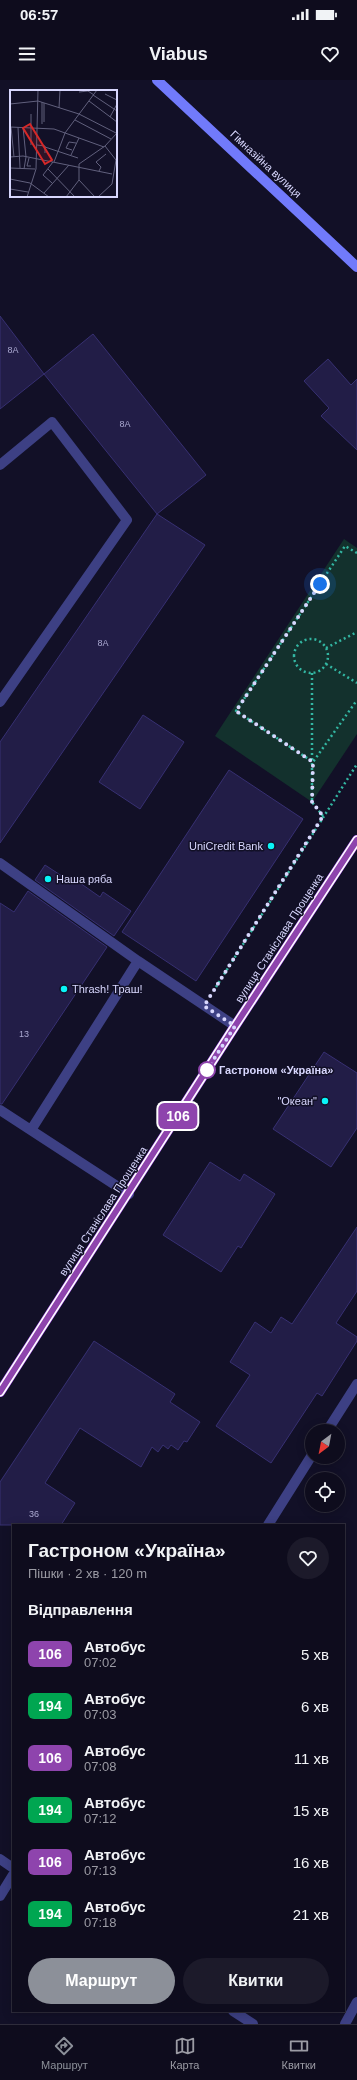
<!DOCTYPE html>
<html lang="uk">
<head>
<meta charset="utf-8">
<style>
	:root { --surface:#0e0c1d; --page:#1c1a2a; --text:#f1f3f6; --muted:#9b9ba4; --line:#2e2c3b; --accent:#8c9099 }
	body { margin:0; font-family:Helvetica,sans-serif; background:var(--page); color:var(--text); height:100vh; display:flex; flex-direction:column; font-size:15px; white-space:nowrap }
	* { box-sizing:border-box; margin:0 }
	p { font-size:13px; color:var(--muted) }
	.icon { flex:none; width:22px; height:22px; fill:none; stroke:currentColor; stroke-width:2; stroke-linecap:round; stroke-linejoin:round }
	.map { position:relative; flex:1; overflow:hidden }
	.sheet { position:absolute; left:12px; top:1444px; width:333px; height:488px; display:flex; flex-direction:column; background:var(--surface); border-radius:0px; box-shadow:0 2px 10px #0003,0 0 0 1px var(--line) }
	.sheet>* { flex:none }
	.badge { padding:0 8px; border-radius:6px; font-size:14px; line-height:26px }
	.needle { width:26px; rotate:212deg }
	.fabs { position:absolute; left:305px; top:1344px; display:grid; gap:8px }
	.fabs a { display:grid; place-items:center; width:40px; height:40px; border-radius:50%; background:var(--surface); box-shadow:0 2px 10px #0003,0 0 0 1px var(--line); font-size:20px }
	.you { position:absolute; width:20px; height:20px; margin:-10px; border:3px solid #fff; border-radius:50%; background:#1a73e8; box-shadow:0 0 0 6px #1a73e833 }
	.map>.badge { position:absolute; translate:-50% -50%; box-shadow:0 0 0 2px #fff }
	h2 { padding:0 16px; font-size:15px; line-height:36px }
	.round { display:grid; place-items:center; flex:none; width:42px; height:42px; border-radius:21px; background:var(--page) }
	.headline { display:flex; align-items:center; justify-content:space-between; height:68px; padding:0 16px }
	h1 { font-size:19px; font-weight:700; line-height:30px }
	.cta { display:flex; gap:8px; margin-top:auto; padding:8px 16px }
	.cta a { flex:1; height:46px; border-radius:24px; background:var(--accent); color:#fff; font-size:16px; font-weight:700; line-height:46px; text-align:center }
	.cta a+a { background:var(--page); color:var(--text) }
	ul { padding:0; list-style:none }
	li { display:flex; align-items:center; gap:12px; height:52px; padding:0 16px }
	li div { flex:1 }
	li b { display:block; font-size:15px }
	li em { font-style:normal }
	li .badge { min-width:44px; font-weight:700; text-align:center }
	.status { display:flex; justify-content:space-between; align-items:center; height:28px; padding:0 20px; background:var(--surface); direction:ltr }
	.status svg { height:11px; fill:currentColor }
	header { display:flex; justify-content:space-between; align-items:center; height:52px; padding:0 16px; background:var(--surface); font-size:18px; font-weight:700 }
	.menu { display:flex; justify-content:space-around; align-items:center; height:56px; border-top:1px solid var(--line); background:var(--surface); font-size:11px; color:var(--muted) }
	.menu a { display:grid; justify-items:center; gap:2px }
	.menu .current { color:var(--accent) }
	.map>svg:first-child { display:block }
	.green { fill:#13312d }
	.building { fill:#221d47; stroke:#373072 }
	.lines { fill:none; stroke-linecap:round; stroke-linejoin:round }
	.path { stroke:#33b6a2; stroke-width:2.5; stroke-dasharray:2 3; stroke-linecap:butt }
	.lane { stroke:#3d4084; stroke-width:10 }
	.street { stroke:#3d4084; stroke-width:10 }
	.secondary { stroke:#717afb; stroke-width:10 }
	.primary { stroke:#b462fa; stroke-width:10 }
	.line-casing { stroke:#fff; stroke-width:9 }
	.line { stroke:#8e44ad; stroke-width:6 }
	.walk { stroke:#d8d7fe; stroke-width:4; stroke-dasharray:0 7.2 }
	.poi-dot { fill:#09f4f8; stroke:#121027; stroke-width:1.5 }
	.stop-dot { fill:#fff; stroke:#8e44ad; stroke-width:2 }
	.labels { text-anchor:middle; stroke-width:3; stroke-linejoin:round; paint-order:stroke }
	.number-label { font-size:9px; fill:#aaa8d0 }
	.street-label { font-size:11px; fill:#d8d7fe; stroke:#121027 }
	.poi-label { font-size:11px; fill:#d8d7fe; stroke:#121027; text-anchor:end }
	.stop-label { font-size:11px; font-weight:bold; fill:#d8d7fe; stroke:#121027; text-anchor:start }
	.inset-road { fill:none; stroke:#61607d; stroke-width:1 }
	.view { fill:#d62828; fill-opacity:0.15; stroke:#d62828; stroke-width:2 }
	.inset-edge { fill:none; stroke:#d8d7fe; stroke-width:2 }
</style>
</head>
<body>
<div class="status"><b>06:57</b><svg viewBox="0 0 49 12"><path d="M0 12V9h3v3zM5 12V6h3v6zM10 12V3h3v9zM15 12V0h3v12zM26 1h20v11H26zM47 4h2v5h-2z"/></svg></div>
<header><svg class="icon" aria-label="menu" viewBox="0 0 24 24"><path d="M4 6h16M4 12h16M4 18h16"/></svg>Viabus<svg class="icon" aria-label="heart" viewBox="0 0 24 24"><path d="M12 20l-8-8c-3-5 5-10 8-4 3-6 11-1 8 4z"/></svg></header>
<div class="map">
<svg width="357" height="1944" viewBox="0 0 357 1944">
	<rect width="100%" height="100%" fill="#121027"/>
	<path class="green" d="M344,459L357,468V654L312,722L215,656Z"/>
	<path class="building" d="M0,236L44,294L0,329Z
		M93,254L206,395L157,434L44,294Z
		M328,279L351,305L357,299V370L321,336L329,328L304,301Z
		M157,434L205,465L0,763V662Z
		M143,635L184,662L140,729L99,702Z
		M229,690L303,739L196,901L122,852Z
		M45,785L68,800L70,796L100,817L103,812L131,831L114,856L35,800Z
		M28,811L107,867L2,1024H0V823L14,832Z
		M324,972L357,993V1048L331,1087L273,1049Z
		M210,1082L240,1101L244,1094L275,1114L241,1168L238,1166L221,1192L163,1155Z
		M357,1147V1211L336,1243L357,1257V1261L322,1316L317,1313L271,1383L216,1346L250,1295L230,1282L255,1242L271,1253L281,1237L292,1244Z
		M94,1261L175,1314L170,1322L200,1342L187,1362L184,1361L178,1370L171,1365L168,1369L163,1365L158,1372L152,1367L141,1387L80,1348L45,1403L75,1423L61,1445H0V1402Z"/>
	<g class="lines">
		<path class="path" d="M357,473L345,466L236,631L313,682L357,620
			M294 576a17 17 0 1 1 34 0a17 17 0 1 1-34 0Z
			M326,568L357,552
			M326,584L357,603
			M312,593V722L323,736
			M216,907L357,684"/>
		<path class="lane" d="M0,385L52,342L127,440L0,622
			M0,783L138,881L235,946
			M0,1030L129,1114
			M31,1050L138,881"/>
		<path class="street" d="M327,1351L357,1304
			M268,1445L312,1375
			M0,1779L13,1788
			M0,1816L13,1795
			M233,1931L253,1944
			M345,1944L357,1922"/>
		<path class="secondary" d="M157,0L357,187"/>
		<path class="primary" d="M0,1312L235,946L357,760"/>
	</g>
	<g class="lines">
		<g class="line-casing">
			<path id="line" d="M0,1312L235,946L357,760"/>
		</g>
		<use href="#line" class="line"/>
		<path class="walk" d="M207,990L235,946L204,926L323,736L312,722L313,682L236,631L320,504"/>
	</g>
	<g class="poi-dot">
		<circle cx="271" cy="766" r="4"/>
		<circle cx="48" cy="799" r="4"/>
		<circle cx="64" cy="909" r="4"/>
		<circle cx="325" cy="1021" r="4"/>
	</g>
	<circle class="stop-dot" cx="207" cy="990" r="8"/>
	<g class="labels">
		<g class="number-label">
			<text x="13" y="273">8А</text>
			<text x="125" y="347">8А</text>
			<text x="103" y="566">8А</text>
			<text x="24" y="957">13</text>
			<text x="34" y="1437">36</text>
		</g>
		<g class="street-label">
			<text transform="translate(266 84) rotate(43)" y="4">Гімназійна вулиця</text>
			<text transform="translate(279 858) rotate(-57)" y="4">вулиця Станіслава Прощенка</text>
			<text transform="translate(103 1131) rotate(-57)" y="4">вулиця Станіслава Прощенка</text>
		</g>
		<g class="poi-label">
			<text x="263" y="770">UniCredit Bank</text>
			<text x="56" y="803" text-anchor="start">Наша ряба</text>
			<text x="72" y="913" text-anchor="start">Thrash! Траш!</text>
			<text x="317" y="1025">"Океан"</text>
		</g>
		<g class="stop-label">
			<text x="219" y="994">Гастроном «Україна»</text>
		</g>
	</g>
	<g transform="translate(10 10)">
		<rect width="107" height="107" fill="#121027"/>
		<path class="inset-road" d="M69,2L78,1L84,5M95,4L107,10M83,5L107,21M79,11L107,32M34,13V32M0,14L28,11L69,24L106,43M49,18L50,0M21,24V37M100,27L107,14M65,30L101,49M32,34V12M0,37L44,39L94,57M1,37L4,67M8,37L10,78M13,37L16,67L14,79M21,55V37M27,55L35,56V63M35,57L68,68M62,60L56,58L59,52L66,53M61,65L69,48M0,67L13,66L102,84M19,68L17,76H21M44,72L55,43L87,0M0,78L25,79M38,79L65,107M89,81L91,77L86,72L96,64M0,89L20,93L39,107M69,90L85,107M42,93L33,85L43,72M0,99L18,102M34,103L59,75M17,107L26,79L28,0M56,107L69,90V74L95,56L107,43M88,107L102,94L106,70L95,56"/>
		<path class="view" d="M20,34L42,70L35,74L13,38Z"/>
		<rect width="107" height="107" class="inset-edge"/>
	</g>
</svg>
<div class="fabs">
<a><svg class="needle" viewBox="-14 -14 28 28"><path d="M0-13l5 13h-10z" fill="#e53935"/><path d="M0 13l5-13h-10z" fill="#9b9ba4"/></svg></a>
<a><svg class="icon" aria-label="locate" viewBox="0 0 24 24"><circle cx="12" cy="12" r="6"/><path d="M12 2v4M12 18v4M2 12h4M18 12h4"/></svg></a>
</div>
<div class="you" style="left:320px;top:504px"></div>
<b class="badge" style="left:178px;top:1036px;background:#8e44ad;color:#fff">106</b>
<section class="sheet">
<div class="headline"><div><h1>Гастроном «Україна»</h1><p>Пішки · 2 хв · 120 m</p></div><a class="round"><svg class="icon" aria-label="heart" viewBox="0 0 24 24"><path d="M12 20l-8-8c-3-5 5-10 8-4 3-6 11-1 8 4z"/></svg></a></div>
<h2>Відправлення</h2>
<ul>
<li><span class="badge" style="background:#8e44ad;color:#fff">106</span><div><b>Автобус</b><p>07:02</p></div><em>5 хв</em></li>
<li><span class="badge" style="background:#00a651;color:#fff">194</span><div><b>Автобус</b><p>07:03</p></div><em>6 хв</em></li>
<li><span class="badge" style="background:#8e44ad;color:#fff">106</span><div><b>Автобус</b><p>07:08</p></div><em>11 хв</em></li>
<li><span class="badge" style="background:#00a651;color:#fff">194</span><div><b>Автобус</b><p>07:12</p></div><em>15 хв</em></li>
<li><span class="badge" style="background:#8e44ad;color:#fff">106</span><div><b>Автобус</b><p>07:13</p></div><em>16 хв</em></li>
<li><span class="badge" style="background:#00a651;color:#fff">194</span><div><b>Автобус</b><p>07:18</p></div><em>21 хв</em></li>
</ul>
<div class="cta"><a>Маршрут</a><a>Квитки</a></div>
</section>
</div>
<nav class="menu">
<a class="current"><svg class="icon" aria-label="directions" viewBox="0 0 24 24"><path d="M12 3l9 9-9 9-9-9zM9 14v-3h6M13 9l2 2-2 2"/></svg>Маршрут</a>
<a><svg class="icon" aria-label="map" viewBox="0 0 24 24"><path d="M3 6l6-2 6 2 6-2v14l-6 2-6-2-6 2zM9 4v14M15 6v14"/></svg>Карта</a>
<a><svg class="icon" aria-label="tickets" viewBox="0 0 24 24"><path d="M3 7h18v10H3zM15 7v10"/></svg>Квитки</a>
</nav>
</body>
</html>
